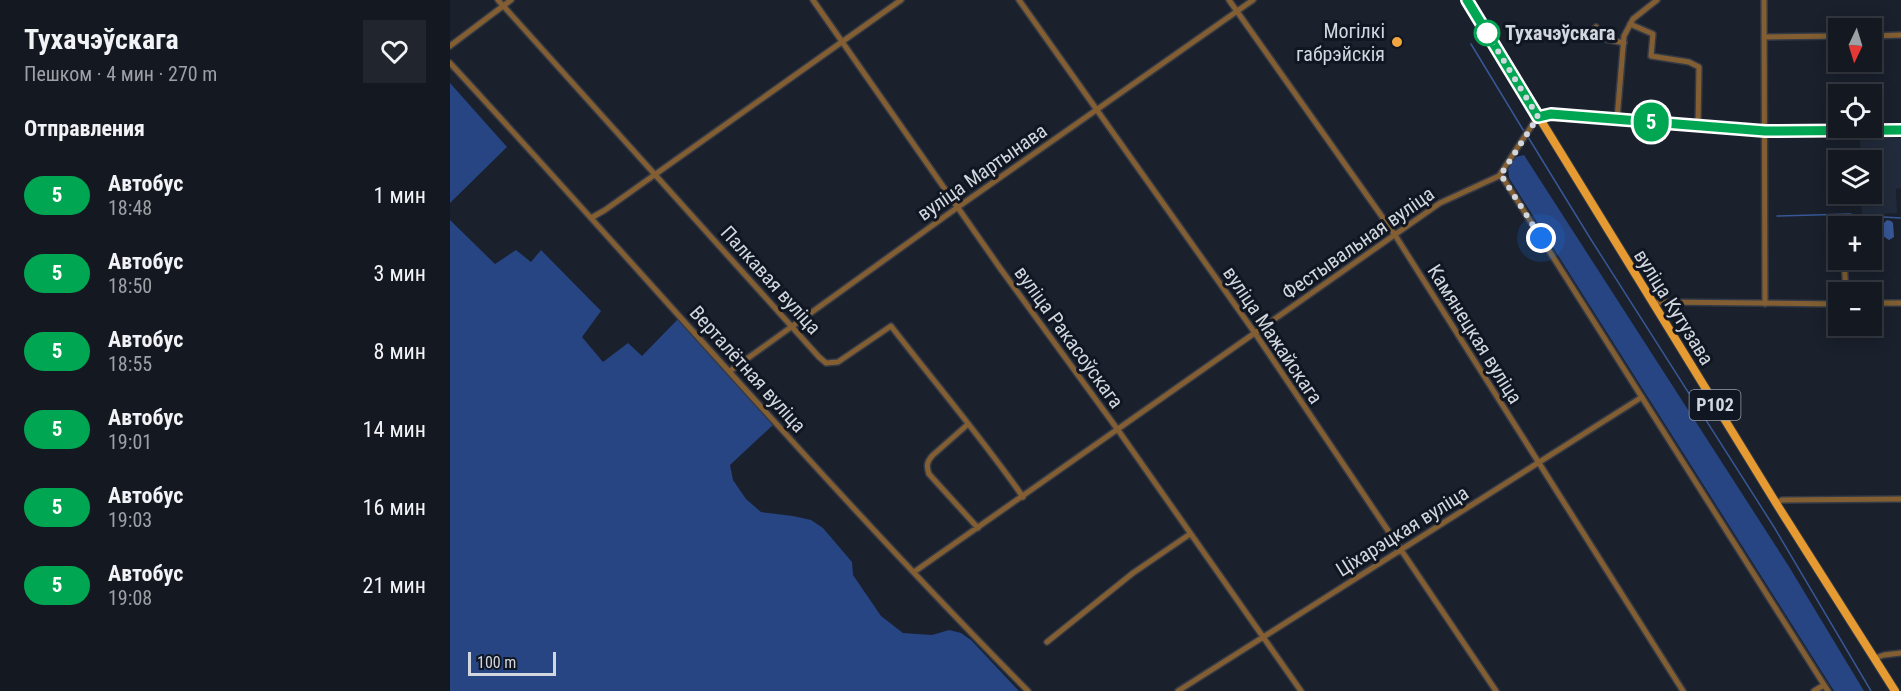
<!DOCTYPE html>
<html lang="ru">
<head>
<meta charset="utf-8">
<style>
	:root { --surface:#141821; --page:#21252e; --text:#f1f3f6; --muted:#9da0a5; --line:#33373f }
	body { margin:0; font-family:"Roboto Condensed",sans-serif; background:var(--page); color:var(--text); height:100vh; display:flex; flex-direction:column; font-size:22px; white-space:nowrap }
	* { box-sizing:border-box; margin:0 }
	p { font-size:20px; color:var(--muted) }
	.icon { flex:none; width:33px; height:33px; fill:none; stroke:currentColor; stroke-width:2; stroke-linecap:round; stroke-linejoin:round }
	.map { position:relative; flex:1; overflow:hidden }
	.side { display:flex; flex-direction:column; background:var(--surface); width:450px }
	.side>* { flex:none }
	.badge { padding:0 12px; border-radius:20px; font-size:21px; line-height:39px }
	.needle { width:39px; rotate:184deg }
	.tools { position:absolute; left:1378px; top:18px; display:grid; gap:12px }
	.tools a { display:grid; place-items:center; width:54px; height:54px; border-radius:0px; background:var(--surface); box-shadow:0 3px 15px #0003,0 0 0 2px var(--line); font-size:30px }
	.scale { position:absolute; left:18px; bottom:15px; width:88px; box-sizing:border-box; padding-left:6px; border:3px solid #d2d7df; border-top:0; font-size:16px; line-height:21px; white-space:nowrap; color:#d2d7df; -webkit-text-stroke:4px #111722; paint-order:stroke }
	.you { position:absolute; width:30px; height:30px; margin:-15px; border:4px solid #fff; border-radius:50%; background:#1a73e8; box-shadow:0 0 0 9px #1a73e833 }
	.map>.badge { position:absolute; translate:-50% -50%; box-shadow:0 0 0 3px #fff }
	h2 { padding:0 24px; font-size:22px; line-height:54px }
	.round { display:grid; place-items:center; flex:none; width:63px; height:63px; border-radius:0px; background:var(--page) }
	.headline { display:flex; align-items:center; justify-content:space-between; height:102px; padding:0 24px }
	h1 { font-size:28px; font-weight:700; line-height:45px }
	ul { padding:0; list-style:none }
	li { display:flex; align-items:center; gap:18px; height:78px; padding:0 24px }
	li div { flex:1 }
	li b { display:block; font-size:22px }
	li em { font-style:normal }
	li .badge { min-width:66px; font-weight:700; text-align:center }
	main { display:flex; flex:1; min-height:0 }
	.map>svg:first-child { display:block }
	.built { fill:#222b3b }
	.forest { fill:#264582 }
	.water { fill:#375796 }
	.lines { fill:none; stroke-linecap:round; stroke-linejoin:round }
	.stream { stroke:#375796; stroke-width:1.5 }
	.minor-casing { stroke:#343a45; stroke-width:8 }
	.primary-casing { stroke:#343a45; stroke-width:10 }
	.minor { stroke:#825e32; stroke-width:5 }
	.primary { stroke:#e69b32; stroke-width:8 }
	.line-casing { stroke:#fff; stroke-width:14 }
	.line { stroke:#00a651; stroke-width:9 }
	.walk { stroke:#d2d7df; stroke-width:6; stroke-dasharray:0 10.8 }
	.stop-dot { fill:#fff; stroke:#00a651; stroke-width:3 }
	.poi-dot { fill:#f1a640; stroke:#111722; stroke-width:2 }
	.labels { text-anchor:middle; stroke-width:6; stroke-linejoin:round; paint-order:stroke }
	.shield { fill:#111722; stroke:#989da6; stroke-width:1.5 }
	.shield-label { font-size:18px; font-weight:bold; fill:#d2d7df }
	.poi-label { font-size:20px; fill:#d2d7df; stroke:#111722; text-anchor:end }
	.stop-label { font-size:20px; font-weight:bold; fill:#d2d7df; stroke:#111722; text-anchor:start }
	.street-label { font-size:20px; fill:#d2d7df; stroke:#111722 }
</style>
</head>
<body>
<main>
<section class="side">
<div class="headline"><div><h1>Тухачэўскага</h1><p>Пешком · 4 мин · 270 m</p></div><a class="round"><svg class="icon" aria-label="heart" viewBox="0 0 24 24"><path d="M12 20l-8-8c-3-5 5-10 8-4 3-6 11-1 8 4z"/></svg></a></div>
<h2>Отправления</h2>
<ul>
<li><span class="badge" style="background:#00a651;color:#fff">5</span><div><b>Автобус</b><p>18:48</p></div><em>1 мин</em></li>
<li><span class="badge" style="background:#00a651;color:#fff">5</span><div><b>Автобус</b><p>18:50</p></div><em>3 мин</em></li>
<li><span class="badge" style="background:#00a651;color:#fff">5</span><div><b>Автобус</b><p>18:55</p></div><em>8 мин</em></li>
<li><span class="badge" style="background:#00a651;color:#fff">5</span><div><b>Автобус</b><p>19:01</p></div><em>14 мин</em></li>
<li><span class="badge" style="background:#00a651;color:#fff">5</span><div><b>Автобус</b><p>19:03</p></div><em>16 мин</em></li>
<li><span class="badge" style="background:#00a651;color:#fff">5</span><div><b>Автобус</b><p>19:08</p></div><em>21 мин</em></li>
</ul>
</section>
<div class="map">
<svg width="1451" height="691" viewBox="0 0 1451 691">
	<rect width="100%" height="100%" fill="#1a202c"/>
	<path class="built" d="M1410,138H1451V188L1446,189L1447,213L1412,215L1411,194H1422V160H1411Z"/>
	<path class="forest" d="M0,83L57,147L0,203Z
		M1074,155L1338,565L1414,691H1384L1059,178L1058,168L1066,157Z
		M0,220L45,264L66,250L81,262L91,250L151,311L132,337L153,362L178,343L192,356L228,319L323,425L280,465L283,480L296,499L311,512L343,516L361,520L373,528L402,562L403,575L431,616L453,633L482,635L499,630L511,633L521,640L569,691H0Z"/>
	<path class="water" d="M1437,220L1441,221L1443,223L1444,237L1439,240L1433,236L1434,223Z"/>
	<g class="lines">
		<path class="stream" d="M1021,44L1075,133
			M1078,137L1140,238L1324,527L1421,691
			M1327,216L1400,214L1425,222L1433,217L1451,218"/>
		<g class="minor-casing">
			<path id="minor" d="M48,0L369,357L376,363L388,362L441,326C485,383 532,438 573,497
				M363,0L550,268L668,430L851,691
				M569,0L805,333L1046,691
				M779,0L945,235L1233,691
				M1314,0L1315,304
				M1180,24L1203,34L1201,56L1239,62L1249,67L1248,126
				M1146,27L1155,39L1174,43
				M1422,36L1451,35
				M1314,37L1389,36
				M0,46L61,0
				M0,63C193,272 378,489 578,691
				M1167,119L1174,36L1183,19L1207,0
				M1049,176L1088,116L1101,114L1118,115L1315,131L1451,130
				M141,218L155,210L451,0
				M1394,260L1396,292
				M1422,303H1451
				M1203,305L1209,302L1389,304
				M280,371L508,207L803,0
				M517,425L483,455C477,461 476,466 479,474L528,528
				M1326,503L1332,500L1451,499
				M464,572L990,203L1049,176L1053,178L1378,691
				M597,642L683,573L740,534
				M1425,658L1434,655L1451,653
				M728,691L1192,397
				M1364,691L1374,685"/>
		</g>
		<g class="primary-casing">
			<path id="primary" d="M1017,0L1326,503L1445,691"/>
		</g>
		<use href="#minor" class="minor"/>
		<use href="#primary" class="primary"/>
	</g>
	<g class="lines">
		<g class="line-casing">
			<path id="line" d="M1017,0L1088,117L1101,114L1315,131L1451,130"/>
		</g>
		<use href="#line" class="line"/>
		<path class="walk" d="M1037,33L1088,117L1050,176L1053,178L1091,238"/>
	</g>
	<circle class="stop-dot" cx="1037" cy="33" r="12"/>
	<circle class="poi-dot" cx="947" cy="42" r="6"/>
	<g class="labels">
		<rect class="shield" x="1239.5" y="390" width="51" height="30" rx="4.5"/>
		<g class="shield-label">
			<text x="1265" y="411">Р102</text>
		</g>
		<g class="poi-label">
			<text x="935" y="38">Могілкі<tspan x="935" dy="23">габрэйскія</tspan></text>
		</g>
		<g class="stop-label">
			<text x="1055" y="40">Тухачэўскага</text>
		</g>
		<g class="street-label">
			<text transform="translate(532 172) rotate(-35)" y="7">вуліца Мартынава</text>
			<text transform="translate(908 243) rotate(-35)" y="7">Фестывальная вуліца</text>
			<text transform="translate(321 280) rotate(48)" y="7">Палкавая вуліца</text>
			<text transform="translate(1224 307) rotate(58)" y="7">вуліца Кутузава</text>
			<text transform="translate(1025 334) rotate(58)" y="7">Камянецкая вуліца</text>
			<text transform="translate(823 335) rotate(56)" y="7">вуліца Мажайскага</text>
			<text transform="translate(619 337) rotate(54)" y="7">вуліца Ракасоўскага</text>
			<text transform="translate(298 369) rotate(48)" y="7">Верталётная вуліца</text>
			<text transform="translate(952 531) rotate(-32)" y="7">Ціхарэцкая вуліца</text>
		</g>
	</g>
</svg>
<div class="tools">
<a><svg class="needle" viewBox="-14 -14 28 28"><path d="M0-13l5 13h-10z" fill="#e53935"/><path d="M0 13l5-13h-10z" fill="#9da0a5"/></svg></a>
<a><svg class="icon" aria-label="locate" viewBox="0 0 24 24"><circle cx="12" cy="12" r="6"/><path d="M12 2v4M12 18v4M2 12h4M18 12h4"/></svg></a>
<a><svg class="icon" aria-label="layers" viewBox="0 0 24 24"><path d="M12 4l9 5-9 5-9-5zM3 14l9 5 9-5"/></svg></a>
<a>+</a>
<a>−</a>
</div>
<div class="scale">100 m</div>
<div class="you" style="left:1091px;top:238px"></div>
<b class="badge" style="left:1201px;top:122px;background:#00a651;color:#fff">5</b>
</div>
</main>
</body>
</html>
